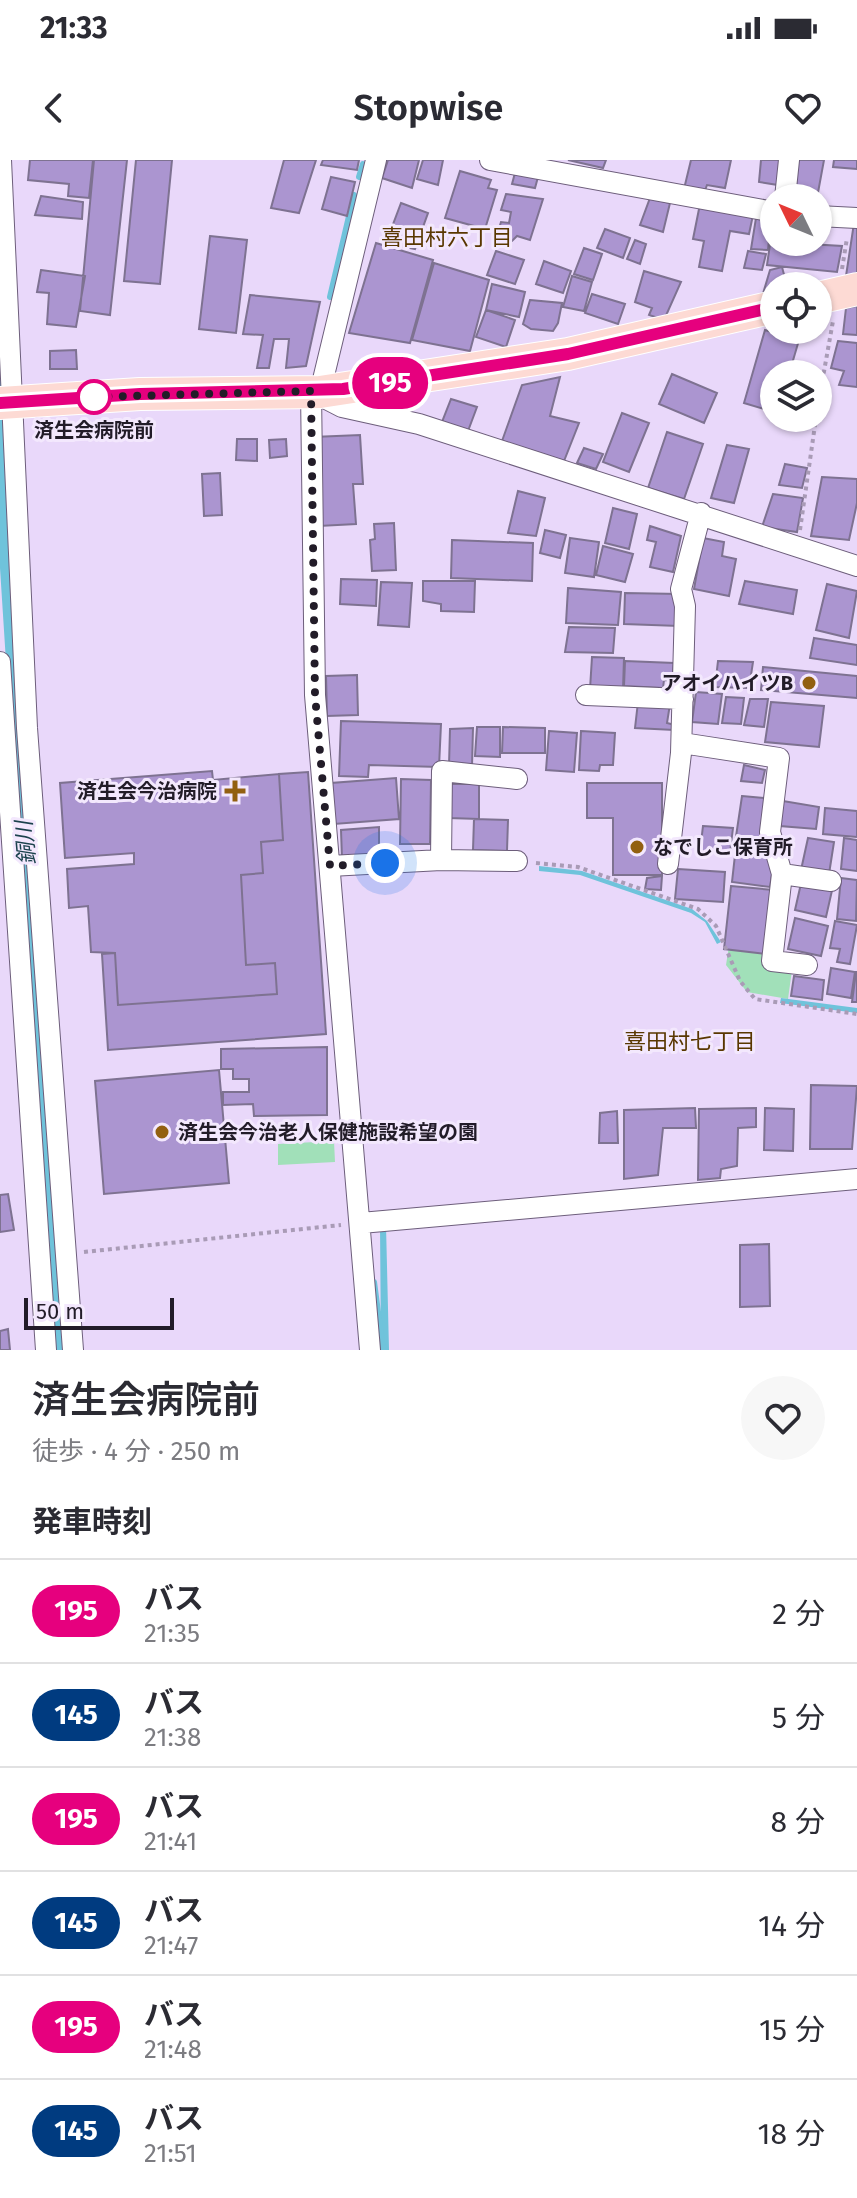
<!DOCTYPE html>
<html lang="ja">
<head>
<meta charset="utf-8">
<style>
	:root { --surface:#fff; --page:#f7f7f7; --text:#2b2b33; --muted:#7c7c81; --line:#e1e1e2 }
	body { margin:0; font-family:"Fira Sans","Noto Sans JP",sans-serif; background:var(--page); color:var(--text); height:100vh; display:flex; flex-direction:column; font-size:30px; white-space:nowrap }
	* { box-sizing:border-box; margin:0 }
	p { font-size:26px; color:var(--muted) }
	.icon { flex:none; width:44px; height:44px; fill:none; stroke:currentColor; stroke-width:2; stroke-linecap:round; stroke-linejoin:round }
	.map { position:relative; height:1190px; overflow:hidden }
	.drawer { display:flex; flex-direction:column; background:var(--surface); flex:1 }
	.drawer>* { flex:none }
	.badge { padding:0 16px; border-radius:26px; font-size:28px; line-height:52px }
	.needle { width:52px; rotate:313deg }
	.controls { position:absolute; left:760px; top:24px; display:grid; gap:16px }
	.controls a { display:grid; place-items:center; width:72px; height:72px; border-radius:50%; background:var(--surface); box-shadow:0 2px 6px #0004; font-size:40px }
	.scale { position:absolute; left:24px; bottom:20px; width:150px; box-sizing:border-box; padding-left:8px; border:4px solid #221c28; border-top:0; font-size:22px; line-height:28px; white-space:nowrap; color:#221c28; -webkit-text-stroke:6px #f3e8fd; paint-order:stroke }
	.you { position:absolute; width:40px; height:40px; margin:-20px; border:6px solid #fff; border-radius:50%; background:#1a73e8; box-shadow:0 0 0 12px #1a73e833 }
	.map>.badge { position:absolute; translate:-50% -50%; box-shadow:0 0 0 4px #fff }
	h2 { padding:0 32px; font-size:30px; line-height:72px }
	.round { display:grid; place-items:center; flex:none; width:84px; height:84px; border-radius:42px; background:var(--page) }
	.headline { display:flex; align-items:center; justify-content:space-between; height:136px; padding:0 32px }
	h1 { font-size:38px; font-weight:600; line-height:60px }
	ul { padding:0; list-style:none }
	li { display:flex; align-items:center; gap:24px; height:104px; padding:0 32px; border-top:2px solid var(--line) }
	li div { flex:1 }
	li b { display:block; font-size:30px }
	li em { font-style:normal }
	li .badge { min-width:88px; font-weight:700; text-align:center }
	.status { display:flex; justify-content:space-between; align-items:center; height:56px; padding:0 40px; background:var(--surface); direction:ltr }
	.status svg { height:22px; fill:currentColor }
	header { display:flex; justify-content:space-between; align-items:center; height:104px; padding:0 32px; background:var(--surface); font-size:36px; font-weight:600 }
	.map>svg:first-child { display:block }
	.green { fill:#a1e0b9 }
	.water { fill:#6fc3db }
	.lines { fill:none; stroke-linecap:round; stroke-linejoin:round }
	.stream { stroke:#6fc3db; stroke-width:6 }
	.building { fill:#ab95d0; stroke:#7e7291; stroke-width:2 }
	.minor-casing { stroke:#6d5e7b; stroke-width:22 }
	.primary-casing { stroke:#fff; stroke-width:34 }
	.path { stroke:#a99bb6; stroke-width:4; stroke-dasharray:4 4; stroke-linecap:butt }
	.minor { stroke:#fff; stroke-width:20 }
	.primary { stroke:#fddad4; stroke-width:32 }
	.line-casing { stroke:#fff; stroke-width:18 }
	.line { stroke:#e6007e; stroke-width:12 }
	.walk { stroke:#221c28; stroke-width:8; stroke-dasharray:0 14.4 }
	.stop-dot { fill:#fff; stroke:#e6007e; stroke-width:4 }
	.poi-dot { fill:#926010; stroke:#f3e8fd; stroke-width:3 }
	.labels { text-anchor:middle; stroke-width:6; stroke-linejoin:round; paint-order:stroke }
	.stop-label { font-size:20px; font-weight:bold; fill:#221c28; stroke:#f3e8fd }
	.poi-label { font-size:20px; font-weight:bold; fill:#221c28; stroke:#f3e8fd; text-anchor:end }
	.neighbourhood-label { font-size:22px; fill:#593700; stroke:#f3e8fd }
	.water-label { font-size:22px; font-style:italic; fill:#1b424d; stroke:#f3e8fd }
</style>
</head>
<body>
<div class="status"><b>21:33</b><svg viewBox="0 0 49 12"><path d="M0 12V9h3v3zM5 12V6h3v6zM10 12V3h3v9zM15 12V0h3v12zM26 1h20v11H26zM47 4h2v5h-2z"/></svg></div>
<header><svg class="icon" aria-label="back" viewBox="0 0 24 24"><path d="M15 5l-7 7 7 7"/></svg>Stopwise<svg class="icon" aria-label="heart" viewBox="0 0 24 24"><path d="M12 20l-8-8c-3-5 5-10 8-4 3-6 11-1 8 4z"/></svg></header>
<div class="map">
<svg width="857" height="1190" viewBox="0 0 857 1190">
	<rect width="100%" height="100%" fill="#e9d8fa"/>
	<path class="green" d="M729,786L775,793L792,810L788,839L747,832L726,805Z
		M334,981L335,1002L278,1005V984Z"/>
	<path class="water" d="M0,23L68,1190H50L0,408Z
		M539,706L582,711L692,749L707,761L721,782L717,784L705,762L691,753L580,715L539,711Z
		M781,838L857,848V853L780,843Z
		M380,1065H386L389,1190H381Z"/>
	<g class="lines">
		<path class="stream" d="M359,17L363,4
			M330,137L354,35
			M374,1122L383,1190"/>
	</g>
	<path class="building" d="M30,0H93L89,38L68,36L69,24L28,20Z
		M94,0H127L110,155L80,151Z
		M136,0H172L160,124L124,121Z
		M284,0H316L299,53L271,48Z
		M323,0H359L357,10L321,5Z
		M388,0H419L412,28L382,18Z
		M423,0H443L438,25L417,19Z
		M568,0H606L603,8Z
		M691,0H731L725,28L707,25L704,33L684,29Z
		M761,0H782L778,25L759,22Z
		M793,0H824L817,38H788Z
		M834,0H857V9L833,7Z
		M460,11L491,20L488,28L497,30L485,69L445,58Z
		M515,13L538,17L535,28L512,24Z
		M331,17L355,22L347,56L322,49Z
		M506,34L543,39L530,80L517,76L512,81L496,78L501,62L509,63L511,52L501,50Z
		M41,36L83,42L82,59L35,55Z
		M650,38L670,43L663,72L640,65Z
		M401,43L428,53L415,89L386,83Z
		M700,44L753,55L749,74L730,71L722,111L699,107L704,81L693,79Z
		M774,57V82L842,86L837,112L767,105Z
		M756,58L771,59L768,90L751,89Z
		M854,63L857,64V113L846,116Z
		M605,69L630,78L623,98L597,88Z
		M210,76L247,80L236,173L199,169Z
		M635,80L646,84L640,104L627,99Z
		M376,83L433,100L410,183L349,173Z
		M584,88L602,94L593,120L574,114Z
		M496,91L524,100L515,124L487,115Z
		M748,91L766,94L762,110L744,108Z
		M544,101L571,111L563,133L536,124Z
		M434,103L489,120L470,191L412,180Z
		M782,107L787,126H774V134L762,137L770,110Z
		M41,110L85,116L76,167L47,164L49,133L37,132Z
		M644,111L681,122L664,160L649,155L652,148L635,142Z
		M572,116L592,122L584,151L563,147Z
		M492,124L525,132L519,157L486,150Z
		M592,134L625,144L618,164L585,153Z
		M250,135L320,142L306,206L286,208L289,179H274L269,208H257L263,175L243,174Z
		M530,140L562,143L558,163L553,171L531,169L523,164Z
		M857,146V175L843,174L846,148Z
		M486,150L515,160L506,187L476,177Z
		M765,170L799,180L789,214H774V252L744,243Z
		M838,181L857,183V227L839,225L844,211L831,208Z
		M76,190L77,209H50V191Z
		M672,214L717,233L704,263L659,244Z
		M560,217L550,256L579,263L564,301L502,281L522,225Z
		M451,239L477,247L468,271L442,262Z
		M622,253L649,263L629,312L603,302Z
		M667,272L703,284L684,339L648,328Z
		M360,275L363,324H353L356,364L319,366L313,277Z
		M237,279H257V301L236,300Z
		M286,279L287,296L270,298L269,280Z
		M727,285L749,289L734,343L711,338Z
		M584,288L603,294L596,309L577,303Z
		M785,304L807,308L802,328L779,325Z
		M220,313L222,355L204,356L202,314Z
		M822,317L857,319V343L849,380L811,376Z
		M518,331L545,338L536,376L508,373Z
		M773,334L803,338L797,372L762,367Z
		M613,348L637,354L629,389L605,383Z
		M394,363L396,410L372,411L370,380L375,379L374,364Z
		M650,366L681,376L673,412L650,407L656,382L647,380Z
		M545,370L566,375L560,398L540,393Z
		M570,378L599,382L594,417L565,413Z
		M703,378L724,382L722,396L736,399L729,436L694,429Z
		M452,380L533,383L532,421L451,418Z
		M603,386L633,394L625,422L596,415Z
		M341,419L377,420L376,446L340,444Z
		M423,421H475L474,452L441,451V444L423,441Z
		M745,421L797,430L793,454L739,444Z
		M381,422L412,423L409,467L378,465Z
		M827,424L857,431L849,478L816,470Z
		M568,428L621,432L618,465L566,463Z
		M625,433L680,434L679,466L624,464Z
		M569,467L615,468L613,493L565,492Z
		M814,478L857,485V505L810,498Z
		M592,497L624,498L623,530L590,529Z
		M625,501L674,503L672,521L664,520L663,528L624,526Z
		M718,501L753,502L749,528L715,527Z
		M763,507L857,516V538L761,530Z
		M357,515L358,555L327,556L326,516Z
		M696,532L722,534L718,564L692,562Z
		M726,537L744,538L741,564L722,563Z
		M750,539H768L764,567L744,565Z
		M638,542L670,544L667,563L675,565L674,570L635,568Z
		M771,542L824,546L819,587L765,582Z
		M341,561L441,564L439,607L369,605L368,617L339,616Z
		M477,567H500V597L475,596Z
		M503,567L545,568V593H502Z
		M473,568L472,606H449L450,569Z
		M549,571L577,573L574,612L546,610Z
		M581,571L615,573L613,605H600L599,611L579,610Z
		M744,605L765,610L762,623L741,621Z
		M212,611L213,620L279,614L283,680L261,682L263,713L241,715L246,805L275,803L277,834L118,845L115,793L91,792L88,746L69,748L67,709L134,704V693L65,698L60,623Z
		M308,612L326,874L108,890L102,794L115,793L118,845L277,834L275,803L246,805L241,715L263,713L261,682L283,680L279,614Z
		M396,618L399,659L334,664L331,623Z
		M401,619L431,620L430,684H400Z
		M587,623H662V715H613V658H587Z
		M449,624H479V659L449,658Z
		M742,636L765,638L760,677L754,678L753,685L735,683Z
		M783,641L819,647L816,669L780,666Z
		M825,648L857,651V677L823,674Z
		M474,659L508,660L507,691L473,690Z
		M703,666L733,668L730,692L700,691Z
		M379,667V697L342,699L341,670Z
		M808,678L834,682L829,714L801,710Z
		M844,678L857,680V711L841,709Z
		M736,686L776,689L770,727L732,722Z
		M678,709L725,712L723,742L675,739Z
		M662,716L661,730L645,729L647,718Z
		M841,718L857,720L856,761L837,759Z
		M802,719L833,726L826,757L795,750Z
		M731,726L774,730L767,794L724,789Z
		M795,758L828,766L821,796L788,789Z
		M835,761L857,765L850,804L837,802L840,789L830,788Z
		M831,808L855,812L851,838L827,834Z
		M856,812H857V842H852Z
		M794,816L824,820L822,840L791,836Z
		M327,887V955L254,956L253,944L223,945V932H249V919H233V909H221V889Z
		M219,910L229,1023L104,1034L95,921Z
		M811,925L857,926L852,989H810Z
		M695,948L696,968H663L658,1015L624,1019V950Z
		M756,948V967L738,968L737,1006L721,1009L720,1018L698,1020L699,949Z
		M765,948L794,949L793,991L764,990Z
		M617,951L618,983H599L600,953Z
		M8,1034L14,1070L0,1072V1035Z
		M769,1084L770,1146L740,1147V1085Z
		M8,1169L10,1190H0V1171Z"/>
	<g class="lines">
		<g class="minor-casing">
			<path id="minor" d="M1,0L27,568L73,1190
				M490,0L774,52
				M785,38L789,0
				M818,56L857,58
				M320,232L376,0
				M0,502L46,1190
				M586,535L683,539
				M682,583L779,598L770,672L782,714L772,801L807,805
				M441,700L517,701
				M668,704L681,593L685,446L681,429L701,353
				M330,706L441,700L442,611L517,619
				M782,714L831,721
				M361,1063L857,1019
				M370,1190L315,535L311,231L342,247L419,264L857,406"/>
		</g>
		<g class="primary-casing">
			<path id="primary" d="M818,138L857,129
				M0,243L140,234L320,232L568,194L774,147"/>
		</g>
		<path class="path" d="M842,109L847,78
			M818,245L833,161
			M800,370L816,258
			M536,703L578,707L698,749L716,766L740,821L755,839L857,854
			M84,1092L341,1065"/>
		<use href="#minor" class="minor"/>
		<use href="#primary" class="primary"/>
	</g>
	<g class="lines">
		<g class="line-casing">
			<path id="line" d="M0,243L140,234L343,229L568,194L774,147"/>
		</g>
		<use href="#line" class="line"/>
		<path class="walk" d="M94,237L311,231L315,535L330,706L385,703"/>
	</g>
	<circle class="stop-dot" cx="94" cy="237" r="16"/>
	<g class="poi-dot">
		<circle cx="809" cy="523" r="8"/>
		<path d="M231 619h8v8h8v8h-8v8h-8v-8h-8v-8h8z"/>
		<circle cx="637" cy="687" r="8"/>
		<circle cx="162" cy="972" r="8"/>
	</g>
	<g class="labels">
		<g class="stop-label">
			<text x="94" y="277">済生会病院前</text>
		</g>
		<g class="poi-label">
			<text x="793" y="530">アオイハイツB</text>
			<text x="217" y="638">済生会今治病院</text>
			<text x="653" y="694" text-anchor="start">なでしこ保育所</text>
			<text x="178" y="979" text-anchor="start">済生会今治老人保健施設希望の園</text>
		</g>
		<g class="neighbourhood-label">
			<text x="447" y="85">喜田村六丁目</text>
			<text x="690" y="889">喜田村七丁目</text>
		</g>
		<g class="water-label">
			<text transform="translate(25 683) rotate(-95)" y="8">銅川</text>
		</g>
	</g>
</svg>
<div class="controls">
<a><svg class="needle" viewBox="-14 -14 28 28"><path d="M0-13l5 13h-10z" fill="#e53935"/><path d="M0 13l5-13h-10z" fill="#7c7c81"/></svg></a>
<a><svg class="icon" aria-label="locate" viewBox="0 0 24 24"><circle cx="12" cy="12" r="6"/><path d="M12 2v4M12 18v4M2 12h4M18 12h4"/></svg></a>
<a><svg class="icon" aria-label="layers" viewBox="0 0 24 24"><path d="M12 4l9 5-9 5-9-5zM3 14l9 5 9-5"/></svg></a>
</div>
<div class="scale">50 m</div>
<div class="you" style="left:385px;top:703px"></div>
<b class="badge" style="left:390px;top:223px;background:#e6007e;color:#fff">195</b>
</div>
<section class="drawer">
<div class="headline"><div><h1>済生会病院前</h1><p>徒歩 · 4 分 · 250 m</p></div><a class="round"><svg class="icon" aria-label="heart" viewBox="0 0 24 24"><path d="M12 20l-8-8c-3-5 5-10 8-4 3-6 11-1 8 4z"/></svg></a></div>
<h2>発車時刻</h2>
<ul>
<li><span class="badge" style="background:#e6007e;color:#fff">195</span><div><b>バス</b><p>21:35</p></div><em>2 分</em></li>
<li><span class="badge" style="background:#003b80;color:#fff">145</span><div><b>バス</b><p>21:38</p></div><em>5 分</em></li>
<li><span class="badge" style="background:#e6007e;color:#fff">195</span><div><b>バス</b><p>21:41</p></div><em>8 分</em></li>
<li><span class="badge" style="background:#003b80;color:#fff">145</span><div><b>バス</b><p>21:47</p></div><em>14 分</em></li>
<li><span class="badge" style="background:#e6007e;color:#fff">195</span><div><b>バス</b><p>21:48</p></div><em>15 分</em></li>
<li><span class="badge" style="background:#003b80;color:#fff">145</span><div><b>バス</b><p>21:51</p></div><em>18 分</em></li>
</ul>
</section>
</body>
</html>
